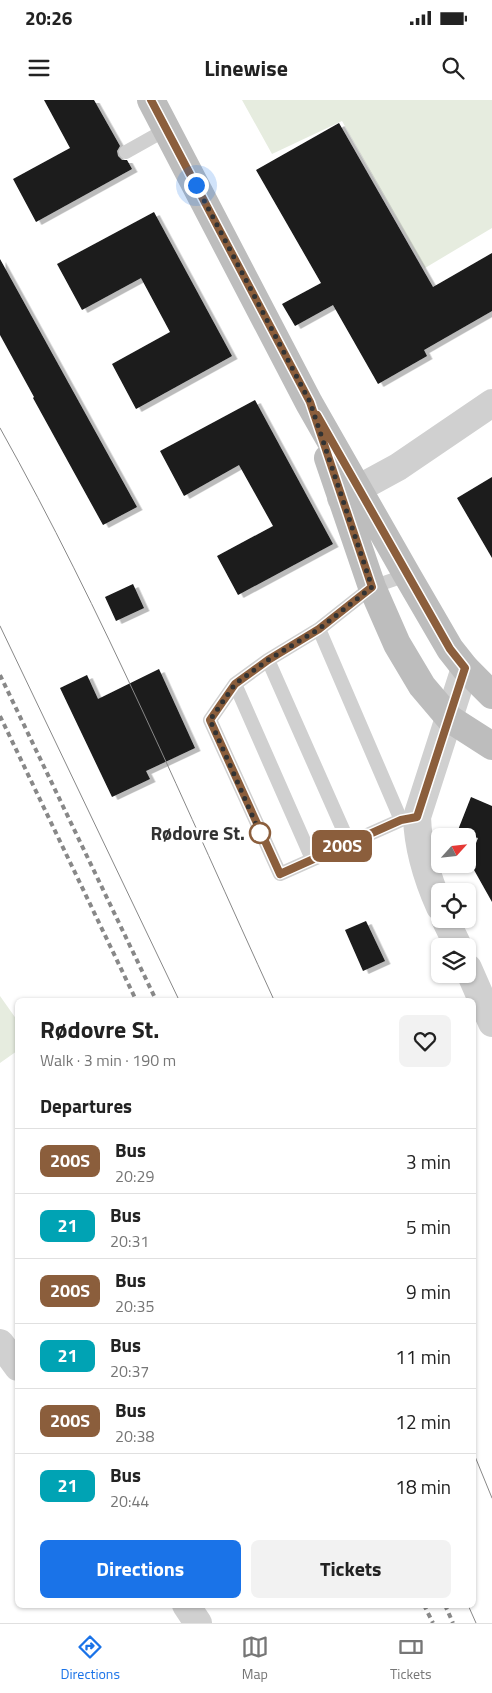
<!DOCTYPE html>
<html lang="en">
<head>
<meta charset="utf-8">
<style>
	:root { --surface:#fff; --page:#f2f2f2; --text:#222; --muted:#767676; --line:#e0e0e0; --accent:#1a73e8 }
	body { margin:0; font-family:"Titillium Web",sans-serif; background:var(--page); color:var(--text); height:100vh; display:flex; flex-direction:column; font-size:19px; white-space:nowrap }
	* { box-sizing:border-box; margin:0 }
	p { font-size:16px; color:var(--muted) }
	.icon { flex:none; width:28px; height:28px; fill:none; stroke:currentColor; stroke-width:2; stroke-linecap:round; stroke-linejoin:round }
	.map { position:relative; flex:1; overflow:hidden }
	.side { position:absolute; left:15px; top:898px; width:461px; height:610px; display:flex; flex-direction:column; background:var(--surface); border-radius:8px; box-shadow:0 1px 4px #0004 }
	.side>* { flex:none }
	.badge { padding:0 10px; border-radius:8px; font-size:18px; line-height:32px }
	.needle { width:32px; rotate:63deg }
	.controls { position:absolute; left:431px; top:728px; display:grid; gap:10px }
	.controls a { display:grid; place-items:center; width:45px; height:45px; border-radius:8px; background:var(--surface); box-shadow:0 1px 4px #0004; font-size:25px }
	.you { position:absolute; width:25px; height:25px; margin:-12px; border:4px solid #fff; border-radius:50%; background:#1a73e8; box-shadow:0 0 0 8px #1a73e833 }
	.map>.badge { position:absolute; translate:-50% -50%; box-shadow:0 0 0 2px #fff }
	h2 { padding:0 25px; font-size:19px; line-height:45px }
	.round { display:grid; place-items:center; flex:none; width:52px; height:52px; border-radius:8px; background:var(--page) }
	.summary { display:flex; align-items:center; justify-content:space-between; height:85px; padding:0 25px }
	h1 { font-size:24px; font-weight:700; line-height:38px }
	.cta { display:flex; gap:10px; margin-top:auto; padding:10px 25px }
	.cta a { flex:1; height:58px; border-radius:8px; background:var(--accent); color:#fff; font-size:20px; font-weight:700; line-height:58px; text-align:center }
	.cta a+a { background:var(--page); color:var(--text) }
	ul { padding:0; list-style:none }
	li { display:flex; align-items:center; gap:15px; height:65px; padding:0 25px; border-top:1px solid var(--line) }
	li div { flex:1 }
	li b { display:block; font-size:19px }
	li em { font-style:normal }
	li .badge { min-width:55px; font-weight:700; text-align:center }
	.status { display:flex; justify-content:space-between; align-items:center; height:35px; padding:0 25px; background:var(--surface); direction:ltr }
	.status svg { height:14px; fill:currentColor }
	header { display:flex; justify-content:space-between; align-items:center; height:65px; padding:0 25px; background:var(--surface); font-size:22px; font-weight:700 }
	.tab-bar { display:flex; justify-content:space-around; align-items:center; height:70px; border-top:1px solid var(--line); background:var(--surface); font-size:14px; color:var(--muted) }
	.tab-bar a { display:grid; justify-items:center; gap:2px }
	.tab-bar .selected { color:var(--accent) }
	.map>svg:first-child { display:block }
	.green { fill:#e6ecdf }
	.building { fill:#1a1a1a; filter:url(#shadow) }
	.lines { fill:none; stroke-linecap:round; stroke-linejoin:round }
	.lane { stroke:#d0d0d0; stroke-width:14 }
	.street { stroke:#d0d0d0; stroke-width:28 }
	.secondary { stroke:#bdbdbd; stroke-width:28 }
	.tram { stroke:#888; stroke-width:1 }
	.rail { stroke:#888; stroke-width:4; stroke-dasharray:5 4; stroke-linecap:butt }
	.line-casing { stroke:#fff; stroke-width:11 }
	.line { stroke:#8b5e3c; stroke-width:8 }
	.walk { stroke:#333; stroke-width:5; stroke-dasharray:0 9 }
	.stop-dot { fill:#fff; stroke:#8b5e3c; stroke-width:2.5 }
	.labels { text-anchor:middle; stroke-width:5; stroke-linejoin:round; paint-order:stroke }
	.stop-label { font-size:19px; font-weight:bold; fill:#333; stroke:#fff; text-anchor:end }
</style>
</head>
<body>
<div class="status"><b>20:26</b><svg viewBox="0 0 49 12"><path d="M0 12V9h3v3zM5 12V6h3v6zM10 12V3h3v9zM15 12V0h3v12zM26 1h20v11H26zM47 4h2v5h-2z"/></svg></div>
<header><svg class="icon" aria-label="menu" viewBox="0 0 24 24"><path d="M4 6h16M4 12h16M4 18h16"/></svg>Linewise<svg class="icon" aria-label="search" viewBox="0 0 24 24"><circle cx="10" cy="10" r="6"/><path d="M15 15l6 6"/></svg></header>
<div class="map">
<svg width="492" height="1523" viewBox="0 0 492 1523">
	<defs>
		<filter id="shadow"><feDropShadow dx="5.5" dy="3" stdDeviation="0" flood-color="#0004"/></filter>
	</defs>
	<rect width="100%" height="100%" fill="#fff"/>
	<path class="green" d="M242,0H492V128L425,168L342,21L272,54Z
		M0,896L17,920V951L0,963Z"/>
	<path class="building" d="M44,0H94L120,46L117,51L118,56L122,60H127L132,69L36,122L13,79L70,48Z
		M339,23L433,187L492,153V211L424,250L427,256L378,284L333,205L295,226L282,204L321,183L256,70Z
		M154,112L232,256L136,309L112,264L170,232L141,178L82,210L57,164Z
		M0,159L137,407L103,425L33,298L34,297L0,235Z
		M255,300L333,444L238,495L217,456L273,426L239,365L184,396L160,351Z
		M492,377V458L457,398Z
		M133,484L144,508L116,521L105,497Z
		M159,569L195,648L146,671L150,679L112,697L60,588L87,575L98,599Z
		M471,697L492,706V802L469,761L478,738L458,730Z
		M366,821L385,861L363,871L345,830Z"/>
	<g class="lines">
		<path class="lane" d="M126,52L167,29
			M407,475L372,487L319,529L268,560L235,584L210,620L280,774L401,720L417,717
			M319,529L401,720
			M268,560L349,743
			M235,584L312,759"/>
		<path class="street" d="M341,398L398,367L492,303
			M440,807C427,778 418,750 417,717L465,568
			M445,819L458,846
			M468,868L492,923
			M0,1243L18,1267
			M186,1505L198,1523"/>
		<path class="secondary" d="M151,0L309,303L407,475L450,549L465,568L492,595
			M328,358L372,487L397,544L422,586L450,619L492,646"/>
		<path class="tram" d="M0,328C103,512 186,708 274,900
			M0,526L179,900
			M474,1354L492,1398
			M468,1505L476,1523"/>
		<path class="rail" d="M0,575L156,900
			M0,616L136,900
			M424,1505L433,1523
			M445,1505L453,1523"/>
	</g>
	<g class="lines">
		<g class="line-casing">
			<path id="line" d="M151,0L310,302L372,487L319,529L268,560L235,584L210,620L280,774L401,720L417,717L465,568L450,549L317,315"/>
		</g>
		<use href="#line" class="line"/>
		<path class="walk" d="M196,85L310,302L372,487L319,529L268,560L235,584L210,620L260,733"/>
	</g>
	<circle class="stop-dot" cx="260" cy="733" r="10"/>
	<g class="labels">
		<g class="stop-label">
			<text x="245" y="740">Rødovre St.</text>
		</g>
	</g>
</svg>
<div class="controls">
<a><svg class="needle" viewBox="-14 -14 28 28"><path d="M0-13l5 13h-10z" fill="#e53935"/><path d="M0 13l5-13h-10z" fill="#767676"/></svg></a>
<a><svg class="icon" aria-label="locate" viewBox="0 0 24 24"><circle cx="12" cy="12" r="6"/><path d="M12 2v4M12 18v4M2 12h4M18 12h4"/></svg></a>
<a><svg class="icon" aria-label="layers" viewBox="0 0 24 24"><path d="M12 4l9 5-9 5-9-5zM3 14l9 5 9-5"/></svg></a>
</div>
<div class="you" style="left:196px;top:85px"></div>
<b class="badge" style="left:342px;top:746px;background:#8b5e3c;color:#fff">200S</b>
<section class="side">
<div class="summary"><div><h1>Rødovre St.</h1><p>Walk · 3 min · 190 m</p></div><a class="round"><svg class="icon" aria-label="heart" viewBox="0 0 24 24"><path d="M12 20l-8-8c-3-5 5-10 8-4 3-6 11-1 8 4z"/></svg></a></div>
<h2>Departures</h2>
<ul>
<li><span class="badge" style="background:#8b5e3c;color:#fff">200S</span><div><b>Bus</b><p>20:29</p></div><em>3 min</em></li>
<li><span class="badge" style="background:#00a3b4;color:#fff">21</span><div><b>Bus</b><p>20:31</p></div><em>5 min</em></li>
<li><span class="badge" style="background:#8b5e3c;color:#fff">200S</span><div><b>Bus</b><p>20:35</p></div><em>9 min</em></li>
<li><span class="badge" style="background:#00a3b4;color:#fff">21</span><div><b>Bus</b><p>20:37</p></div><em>11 min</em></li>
<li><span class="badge" style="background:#8b5e3c;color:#fff">200S</span><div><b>Bus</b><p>20:38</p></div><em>12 min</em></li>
<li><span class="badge" style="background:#00a3b4;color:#fff">21</span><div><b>Bus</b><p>20:44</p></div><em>18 min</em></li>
</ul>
<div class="cta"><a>Directions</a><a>Tickets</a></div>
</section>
</div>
<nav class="tab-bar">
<a class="selected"><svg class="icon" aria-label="directions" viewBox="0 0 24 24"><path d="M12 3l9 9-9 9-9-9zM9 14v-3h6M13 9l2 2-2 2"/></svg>Directions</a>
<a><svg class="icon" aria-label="map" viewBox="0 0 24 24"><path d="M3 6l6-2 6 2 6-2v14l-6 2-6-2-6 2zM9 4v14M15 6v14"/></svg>Map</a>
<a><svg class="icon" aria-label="tickets" viewBox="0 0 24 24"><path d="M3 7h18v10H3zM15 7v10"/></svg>Tickets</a>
</nav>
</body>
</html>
